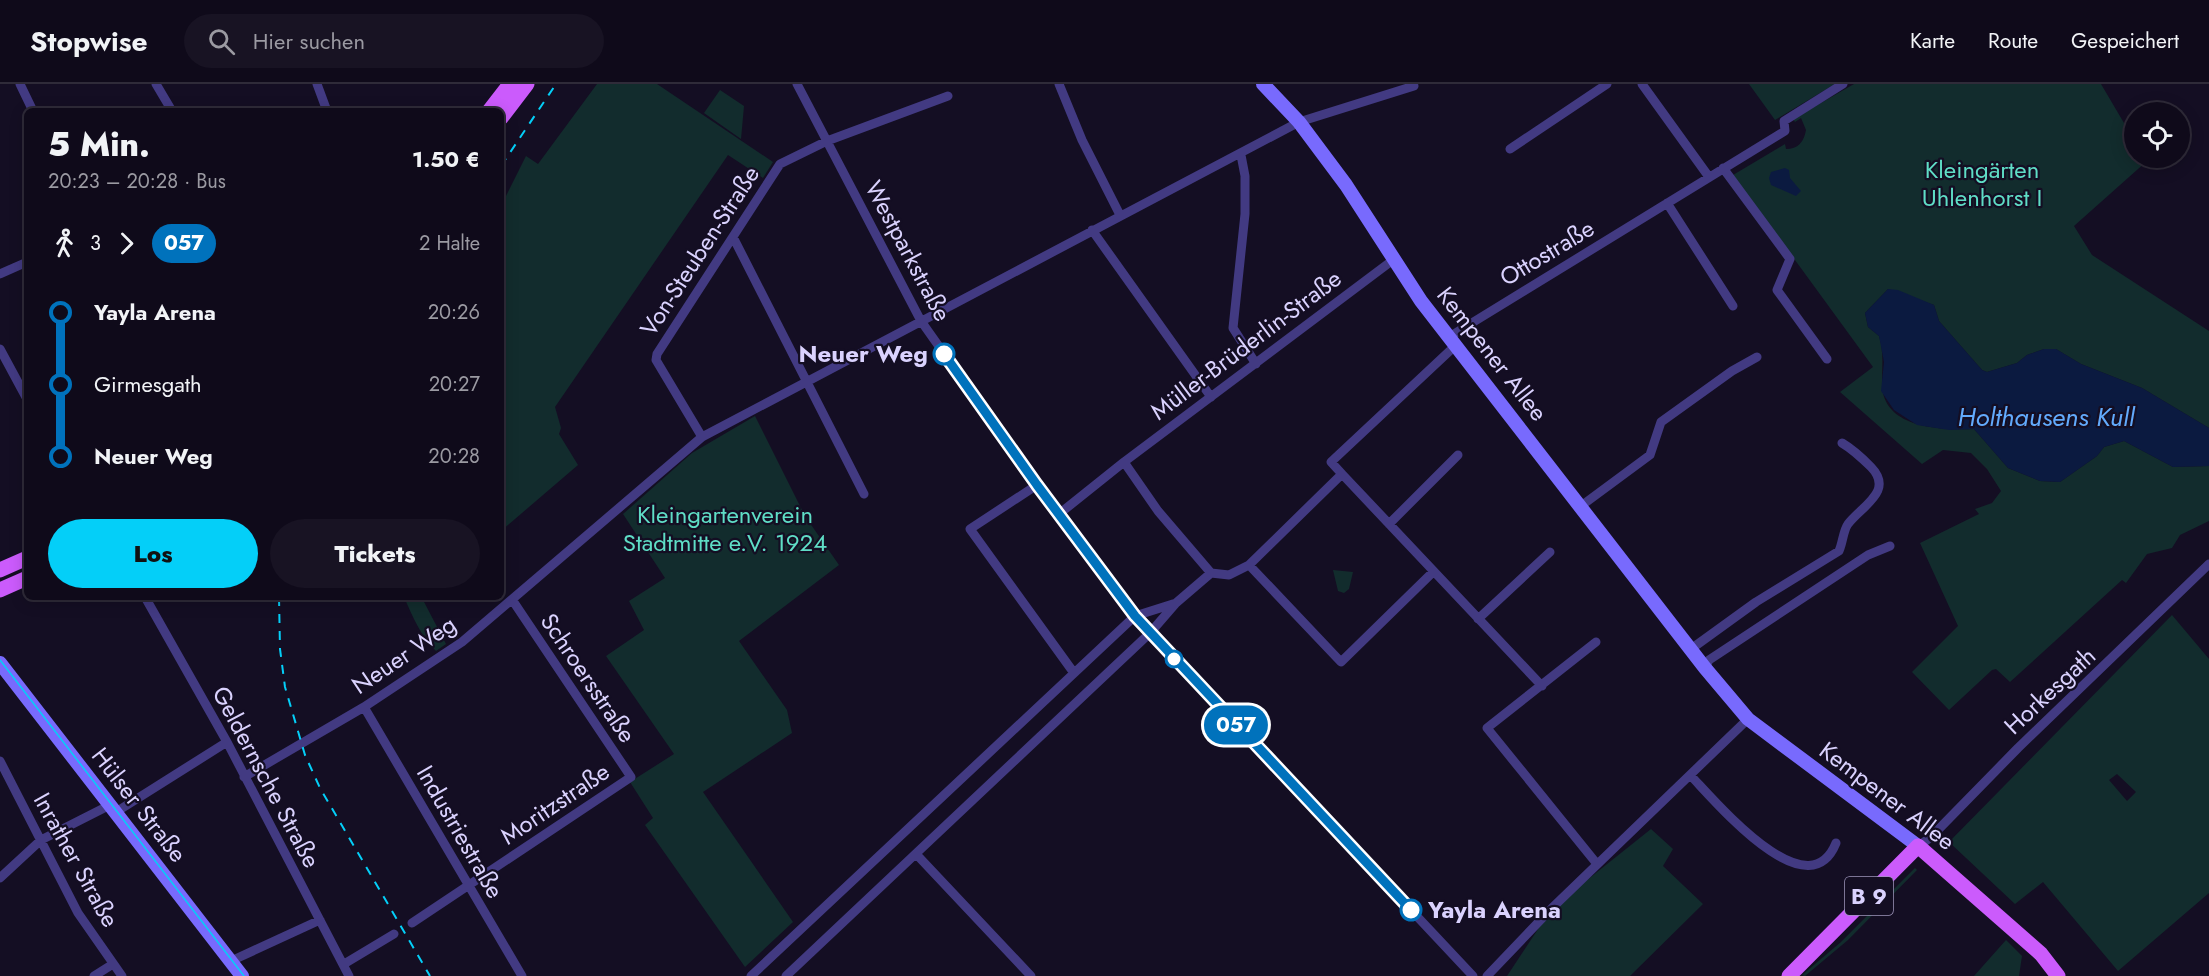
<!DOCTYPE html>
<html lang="de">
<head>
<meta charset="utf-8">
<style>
	:root { --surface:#0f0a1a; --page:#181323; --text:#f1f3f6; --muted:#9b9aa2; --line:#2f2b39; --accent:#04cff8 }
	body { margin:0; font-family:Jost,sans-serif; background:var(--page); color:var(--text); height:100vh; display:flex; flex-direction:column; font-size:22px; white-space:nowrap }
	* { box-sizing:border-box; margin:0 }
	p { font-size:20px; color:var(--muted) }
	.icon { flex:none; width:33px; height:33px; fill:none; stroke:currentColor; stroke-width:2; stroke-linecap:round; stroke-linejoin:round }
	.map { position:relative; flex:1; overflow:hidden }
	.drawer { position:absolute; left:24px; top:24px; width:480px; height:492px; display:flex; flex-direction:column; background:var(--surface); border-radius:9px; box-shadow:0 3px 15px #0003,0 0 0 2px var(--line) }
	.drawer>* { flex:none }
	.badge { padding:0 12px; border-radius:20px; font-size:21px; line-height:39px }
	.controls { position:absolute; left:2124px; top:18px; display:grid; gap:12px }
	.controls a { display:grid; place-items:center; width:66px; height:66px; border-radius:50%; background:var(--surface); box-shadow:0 3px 15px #0003,0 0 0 2px var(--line); font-size:30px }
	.map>.badge { position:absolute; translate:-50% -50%; box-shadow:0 0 0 3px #fff }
	.legs { display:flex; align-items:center; gap:9px; height:66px; padding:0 24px; font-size:20px }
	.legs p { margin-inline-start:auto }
	.summary { display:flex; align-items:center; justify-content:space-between; height:102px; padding:0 24px }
	h1 { font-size:33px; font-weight:800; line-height:45px }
	.primary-button { display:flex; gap:12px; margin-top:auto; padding:12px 24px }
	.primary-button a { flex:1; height:69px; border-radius:36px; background:var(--accent); color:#111; font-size:24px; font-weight:800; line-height:69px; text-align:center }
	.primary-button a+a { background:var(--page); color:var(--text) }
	ul { padding:0 24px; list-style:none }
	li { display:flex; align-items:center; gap:21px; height:72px; font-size:22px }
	li i { display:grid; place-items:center; width:9px; height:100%; margin:0 8px; background:currentColor }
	li i::after { content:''; width:15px; height:15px; margin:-8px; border:4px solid; border-radius:50%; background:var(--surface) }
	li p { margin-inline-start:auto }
	li:first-child i { background:linear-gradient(#0000 50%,currentColor 0) }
	li:last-child i { background:linear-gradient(currentColor 50%,#0000 0) }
	header { display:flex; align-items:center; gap:36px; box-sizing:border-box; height:84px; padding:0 30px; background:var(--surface); border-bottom:2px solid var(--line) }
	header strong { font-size:28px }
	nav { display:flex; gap:33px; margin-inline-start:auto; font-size:21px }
	.search { width:420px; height:54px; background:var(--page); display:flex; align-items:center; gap:15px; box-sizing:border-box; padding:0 21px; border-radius:33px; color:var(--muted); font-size:22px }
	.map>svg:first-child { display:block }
	.green { fill:#122c2d; fill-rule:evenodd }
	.water { fill:#0b1a40 }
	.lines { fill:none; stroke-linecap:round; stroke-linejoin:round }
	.street { stroke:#423a82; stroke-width:9 }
	.secondary { stroke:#786afd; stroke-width:14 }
	.primary { stroke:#cb5bfc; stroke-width:15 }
	.tram { stroke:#04cff8; stroke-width:1.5 }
	.rail { stroke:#04cff8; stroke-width:2; stroke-dasharray:9 8; stroke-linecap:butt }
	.line-1-casing { stroke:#fff; stroke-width:14 }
	.line-1 { stroke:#0072bc; stroke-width:9 }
	.stop-1-dot { fill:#fff; stroke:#0072bc; stroke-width:3 }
	.labels { text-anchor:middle; stroke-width:4.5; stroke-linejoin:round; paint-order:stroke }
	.shield { fill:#140e23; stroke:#9f97bc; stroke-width:1.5 }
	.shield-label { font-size:22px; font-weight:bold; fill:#dad2fe }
	.park-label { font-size:24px; fill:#5fddc6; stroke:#140e23 }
	.street-label { font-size:24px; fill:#dad2fe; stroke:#140e23 }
	.stop-label { font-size:24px; font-weight:bold; fill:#dad2fe; stroke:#140e23; text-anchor:end }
	.water-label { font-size:26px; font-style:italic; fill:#62aafc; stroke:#140e23 }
</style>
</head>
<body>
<header>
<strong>Stopwise</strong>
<div class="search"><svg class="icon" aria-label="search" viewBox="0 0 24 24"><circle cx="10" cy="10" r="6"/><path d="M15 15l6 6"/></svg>Hier suchen</div>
<nav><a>Karte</a><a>Route</a><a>Gespeichert</a></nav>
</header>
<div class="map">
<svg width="2209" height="892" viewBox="0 0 2209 892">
	<rect width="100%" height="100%" fill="#140e23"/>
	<path class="green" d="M597,0H657L773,78L763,94L728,71L555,323L561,344L559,350L578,381L501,447V122L526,72L538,80Z
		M1749,0H1835L1775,36Z
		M1854,0H2101L2134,56V74H2145L2147,77L2074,142L2092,171L2209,247V344L2142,304L2081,280L2056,265H2044L2027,271L2017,279L1987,288L1982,286L1939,237L1934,221L1888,205L1865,229L1868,243L1879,252C1884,268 1882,282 1882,298C1881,345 1942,346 1974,345L2008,384L2040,397L2060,398L2097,372L2104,363L2124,357L2173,383L2209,382V437L2180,451L2172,464L2147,470L2126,499L2122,496L2010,598L1996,585L1992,586L1949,626L1912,588L1958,542L1920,459L1979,430L1975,425L1992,419L2001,407L1987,385L1971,369L1943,366L1922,380L1840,308L1873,283L1733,91L1785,60L1786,65C1798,65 1804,58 1806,46L1801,34L1795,38L1793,35Z
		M720,6L744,22L741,55L704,29Z
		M755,332L805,432L839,481L739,557L787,626L792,649L703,708L793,838L745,883L645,741L653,734L630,698L674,670L606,572L644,546L629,517L665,494L623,430L692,369Z
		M1333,486L1353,488L1349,505L1344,509L1338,507Z
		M404,513H427L423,516L446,560L436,567C420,551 413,533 404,513Z
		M2172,531L2209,575V809L2118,887L2043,798L2015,820L1949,758ZM2117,690L2136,708L2127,717L2109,696Z
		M1651,745L1673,765L1663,782L1703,820L1630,892H1507L1552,824Z
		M1915,784L1917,786L1848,856L1805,892L1802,891L1841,858Z
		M2006,856L2022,872L2019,892H1974Z"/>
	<path class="water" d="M1785,84L1789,86L1790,94L1801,107L1796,112L1771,101L1769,94L1771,88Z
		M1888,205L1898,206L1934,221L1939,237L1982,286L1987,288L2017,279L2027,271L2044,265H2056L2081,280L2142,304L2209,344V382L2173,383L2124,357L2104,363L2097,372L2060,398L2040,397L2008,384L1974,345L1949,346L1917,341L1894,326L1881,307L1884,278L1879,252L1868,243L1865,229Z"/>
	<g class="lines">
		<path class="street" d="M20,0L33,27
			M156,0L172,27
			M317,0L327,27
			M797,0L921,237L1037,401L1135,532L1473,892
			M1059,0L1082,56L1120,131
			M1642,0L1709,93
			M1510,65L1607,0
			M1241,71L1245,92V130L1233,244L1256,280
			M1723,84L1790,175L1777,206L1827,275
			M1667,119L1733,222
			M1092,146L1211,313
			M733,153L864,410
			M0,190L27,178
			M1449,253L1785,47L1784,37L1843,0
			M0,265L27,315
			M702,353L656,276L657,270L780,80L827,57L948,12
			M1124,378L1158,427L1211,489
			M1342,390L1542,602
			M1037,401L970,445L1074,589
			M1581,422L1650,371L1661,338L1732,287L1757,273
			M1059,430L1124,378L1393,176
			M1389,440L1458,371
			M1249,481L1341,578L1433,488
			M145,513L227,658L349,892
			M1478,535L1550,468
			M1596,558L1487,644L1597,780
			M1691,565L1756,518L1839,467C1843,458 1843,447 1848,440C1863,421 1894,407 1871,383C1862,374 1854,366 1842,359
			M1705,584L1709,576L1868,471L1890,462
			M364,623L522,892
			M0,677L78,829L122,892
			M1691,692C1716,718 1808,828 1836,759
			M244,693L364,623L462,558L702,353L1299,38L1414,2
			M116,728L227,658
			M1918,762L1930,754L2018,664L2209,480
			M917,771L1031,892
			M0,794L41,756L110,721
			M412,839L631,693L513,517
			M231,877L320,836
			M344,880L394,850
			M94,892L113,880
			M751,892L1135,532L1176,519
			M786,892L1150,549L1176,519L1211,489L1229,491L1249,481L1342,390L1331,378L1456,261
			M1487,892L1552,824L1748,635"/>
		<path class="secondary" d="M1263,0L1299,38L1346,101L1421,217L1705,584L1748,635L1918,762
			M0,579L242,892"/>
		<path class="primary" d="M489,27L510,0
			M501,34L527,0
			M0,486L27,474
			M0,506L27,494
			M1789,892L1918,762L2041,870L2058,892"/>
		<path class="tram" d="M0,576L244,892"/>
		<path class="rail" d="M501,82L556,0
			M279,513L280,565L285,603L305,671L320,704L430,892"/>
	</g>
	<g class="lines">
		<g class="line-1-casing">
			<path id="line-1" d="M944,270L1037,401L1135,532L1411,826"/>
		</g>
		<use href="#line-1" class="line-1"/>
	</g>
	<g class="stop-1-dot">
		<circle cx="944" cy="270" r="10"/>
		<circle cx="1174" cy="575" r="8"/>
		<circle cx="1411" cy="826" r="10"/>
	</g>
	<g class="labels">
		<rect class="shield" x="1845" y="793" width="48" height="38" rx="4.5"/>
		<g class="shield-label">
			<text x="1869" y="820">B 9</text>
		</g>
		<g class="park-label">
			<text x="1982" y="94">Kleingärten<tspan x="1982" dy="28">Uhlenhorst I</tspan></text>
			<text x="725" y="439">Kleingartenverein<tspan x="725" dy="28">Stadtmitte e.V. 1924</tspan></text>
		</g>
		<g class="street-label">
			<text transform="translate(700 167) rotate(-57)" y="8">Von-Steuben-Straße</text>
			<text transform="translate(908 167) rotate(62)" y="8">Westparkstraße</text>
			<text transform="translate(1547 169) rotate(-31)" y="8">Ottostraße</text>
			<text transform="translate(1246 261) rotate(-37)" y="8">Müller-Brüderlin-Straße</text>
			<text transform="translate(1492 270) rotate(52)" y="8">Kempener Allee</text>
			<text transform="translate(404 571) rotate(-34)" y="8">Neuer Weg</text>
			<text transform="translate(588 594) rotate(56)" y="8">Schroersstraße</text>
			<text transform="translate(2050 607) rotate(-43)" y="8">Horkesgath</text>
			<text transform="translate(266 693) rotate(62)" y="8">Geldernsche Straße</text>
			<text transform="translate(1887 712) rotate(37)" y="8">Kempener Allee</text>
			<text transform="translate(555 720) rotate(-34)" y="8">Moritzstraße</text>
			<text transform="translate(139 721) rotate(52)" y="8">Hülser Straße</text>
			<text transform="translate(460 748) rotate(60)" y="8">Industriestraße</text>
			<text transform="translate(76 776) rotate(61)" y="8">Inrather Straße</text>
		</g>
		<g class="stop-label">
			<text x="928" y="278">Neuer Weg</text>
			<text x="1428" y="834" text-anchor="start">Yayla Arena</text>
		</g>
		<g class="water-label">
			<text x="2046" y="342">Holthausens Kull</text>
		</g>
	</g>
</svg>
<div class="controls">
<a><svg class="icon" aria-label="locate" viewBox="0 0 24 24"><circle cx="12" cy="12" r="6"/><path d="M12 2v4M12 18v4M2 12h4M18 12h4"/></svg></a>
</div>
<b class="badge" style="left:1236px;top:641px;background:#0072bc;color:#fff">057</b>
<section class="drawer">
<div class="summary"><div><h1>5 Min.</h1><p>20:23 – 20:28 · Bus</p></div><b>1.50 €</b></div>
<div class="legs"><svg class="icon" aria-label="walk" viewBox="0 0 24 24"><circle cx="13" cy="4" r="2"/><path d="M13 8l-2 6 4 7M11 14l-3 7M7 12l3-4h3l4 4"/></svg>3<svg class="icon" aria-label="forward" viewBox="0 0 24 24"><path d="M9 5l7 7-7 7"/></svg><b class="badge" style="background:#0072bc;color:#fff">057</b><p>2 Halte</p></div>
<ul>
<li><i style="color:#0072bc"></i><b>Yayla Arena</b><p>20:26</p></li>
<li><i style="color:#0072bc"></i><span>Girmesgath</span><p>20:27</p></li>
<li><i style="color:#0072bc"></i><b>Neuer Weg</b><p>20:28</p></li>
</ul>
<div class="primary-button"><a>Los</a><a>Tickets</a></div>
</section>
</div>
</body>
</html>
